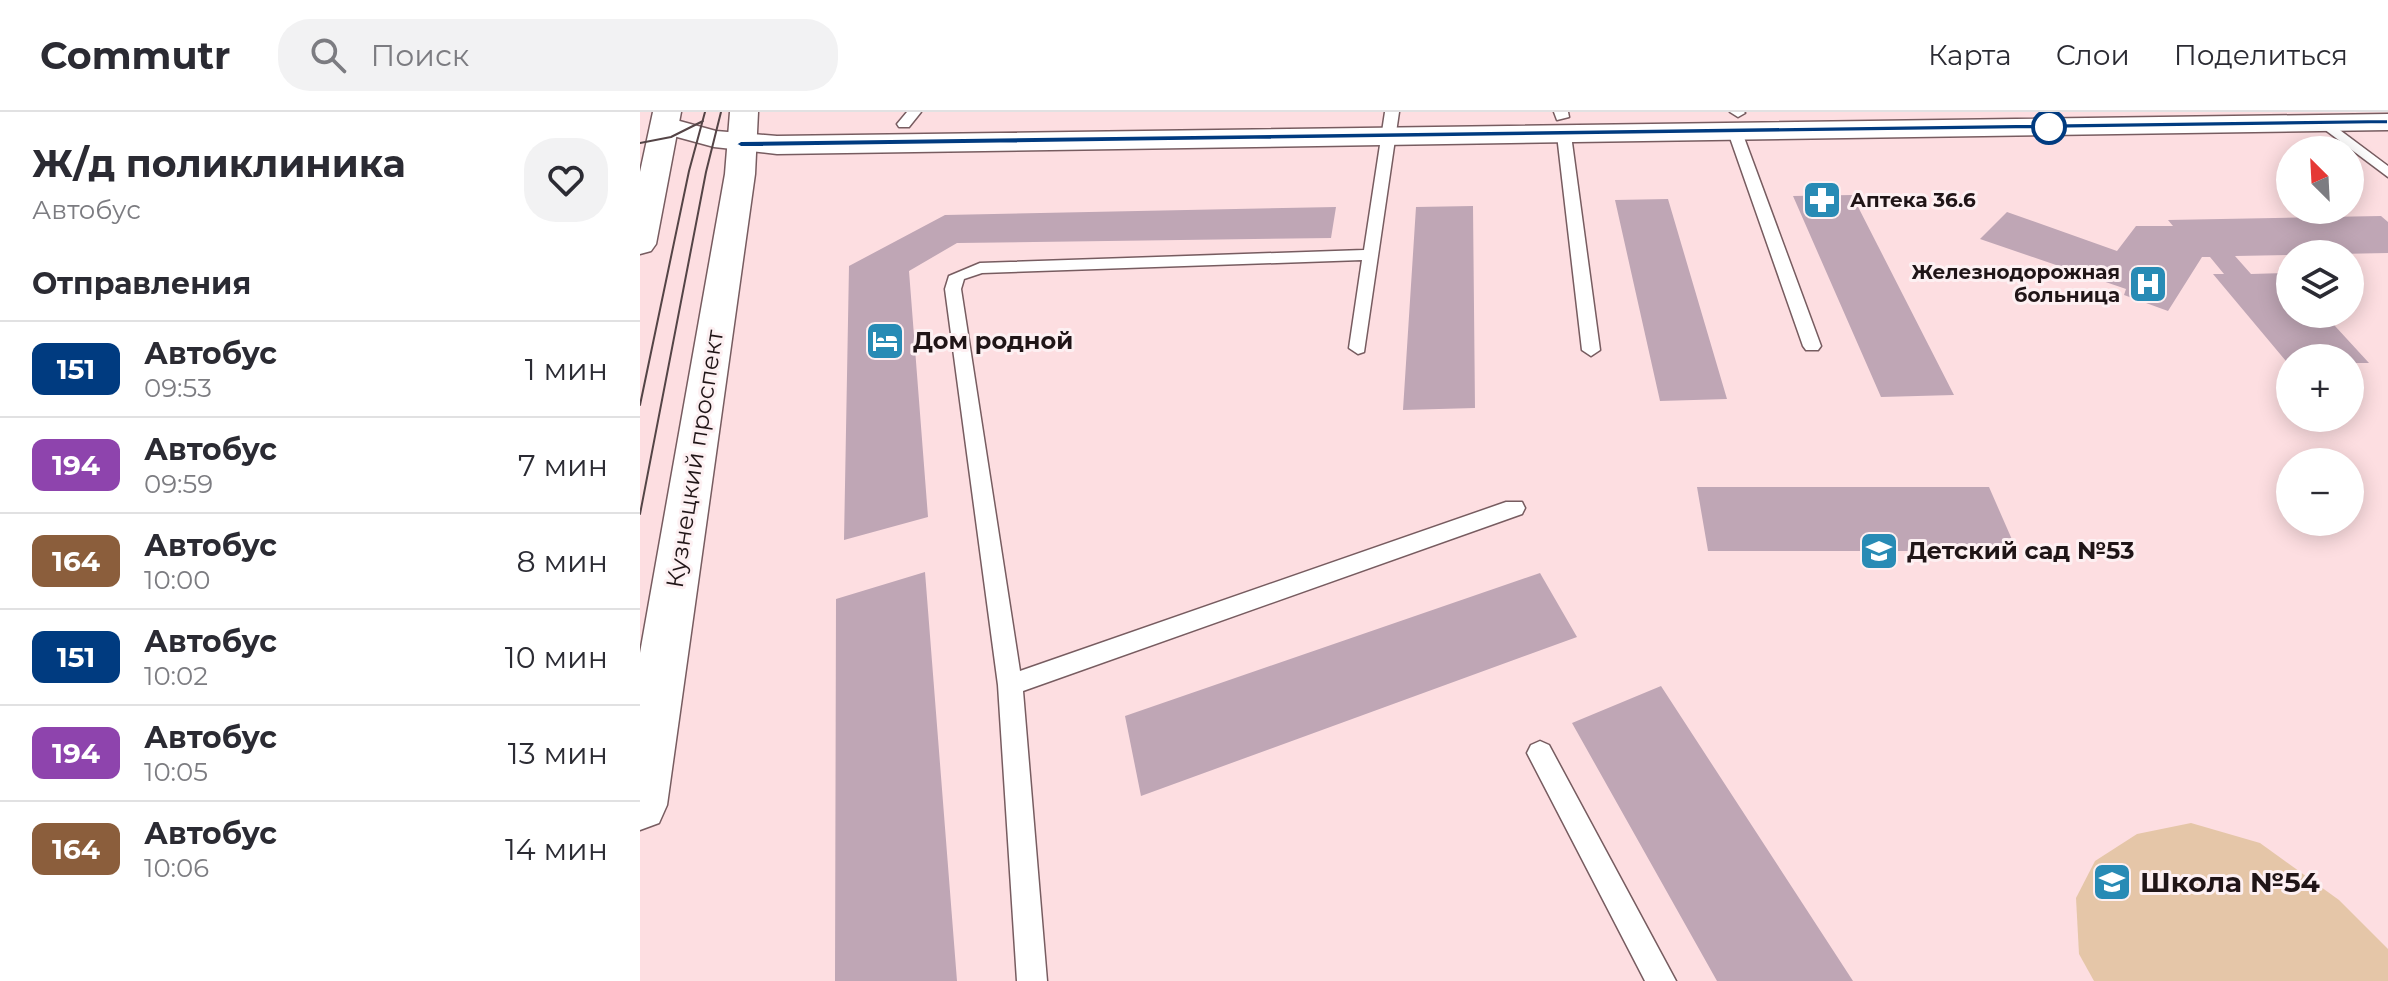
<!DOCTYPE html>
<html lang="ru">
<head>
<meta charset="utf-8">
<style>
	:root { --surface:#fff; --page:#f2f2f3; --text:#2b2b33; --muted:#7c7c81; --line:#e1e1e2 }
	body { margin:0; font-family:Montserrat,sans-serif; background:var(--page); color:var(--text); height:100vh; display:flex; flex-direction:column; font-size:30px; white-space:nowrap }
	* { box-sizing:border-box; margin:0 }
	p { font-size:26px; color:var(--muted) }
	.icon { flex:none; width:44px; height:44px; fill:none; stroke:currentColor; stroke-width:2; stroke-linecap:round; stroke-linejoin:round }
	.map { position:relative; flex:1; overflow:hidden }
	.details { display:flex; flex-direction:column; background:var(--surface); width:640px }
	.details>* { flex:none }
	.badge { padding:0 16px; border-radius:12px; font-size:28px; line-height:52px }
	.needle { width:52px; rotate:336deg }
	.controls { position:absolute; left:1636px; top:24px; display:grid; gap:16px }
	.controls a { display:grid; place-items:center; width:88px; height:88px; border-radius:50%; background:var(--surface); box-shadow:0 4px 20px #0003; font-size:40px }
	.map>.badge { position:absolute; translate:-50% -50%; box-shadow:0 0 0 4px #fff }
	h2 { padding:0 32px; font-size:30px; line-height:72px }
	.round { display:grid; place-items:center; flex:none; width:84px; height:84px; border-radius:32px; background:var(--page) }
	.overview { display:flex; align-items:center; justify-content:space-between; height:136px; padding:0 32px }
	h1 { font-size:38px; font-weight:700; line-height:60px }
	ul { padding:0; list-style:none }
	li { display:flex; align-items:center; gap:24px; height:96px; padding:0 32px; border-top:2px solid var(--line) }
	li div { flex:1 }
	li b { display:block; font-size:30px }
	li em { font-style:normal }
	li .badge { min-width:88px; font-weight:700; text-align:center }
	header { display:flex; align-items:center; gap:48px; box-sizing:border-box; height:112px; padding:0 40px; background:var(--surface); border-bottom:2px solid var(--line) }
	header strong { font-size:38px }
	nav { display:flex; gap:44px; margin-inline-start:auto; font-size:28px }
	.search { width:560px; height:72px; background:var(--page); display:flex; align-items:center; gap:20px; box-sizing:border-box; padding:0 28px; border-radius:32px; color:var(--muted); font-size:30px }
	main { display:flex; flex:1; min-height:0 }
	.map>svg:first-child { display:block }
	.green { fill:#e5c6a8 }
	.building { fill:#bfa6b5 }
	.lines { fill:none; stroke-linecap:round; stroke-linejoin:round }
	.service-casing { stroke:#775c60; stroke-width:3 }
	.secondary-casing { stroke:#775c60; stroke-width:3 }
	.primary-casing { stroke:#775c60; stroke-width:3 }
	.service { fill:#fff; fill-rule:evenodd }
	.secondary { fill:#fff; fill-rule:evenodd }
	.primary { fill:#fff; fill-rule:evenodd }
	.tram { stroke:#544446; stroke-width:2 }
	.line { fill:#003b80; stroke:#fff; stroke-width:2 }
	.stop-dot { fill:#fff; stroke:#003b80; stroke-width:4 }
	.labels { text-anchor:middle; stroke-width:6; stroke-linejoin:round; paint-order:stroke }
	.far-poi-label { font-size:20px; font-weight:bold; fill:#201517; stroke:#fdf0f2; text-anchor:start }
	.poi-label { font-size:24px; font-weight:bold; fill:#201517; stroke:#fdf0f2; text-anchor:start }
	.street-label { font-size:24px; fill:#201517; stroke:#fdf0f2 }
	.near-poi-label { font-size:28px; font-weight:bold; fill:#201517; stroke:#fdf0f2; text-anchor:start }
</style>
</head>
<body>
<header>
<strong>Commutr</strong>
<div class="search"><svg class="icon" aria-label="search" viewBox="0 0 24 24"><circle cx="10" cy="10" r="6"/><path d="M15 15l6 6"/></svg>Поиск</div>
<nav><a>Карта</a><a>Слои</a><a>Поделиться</a></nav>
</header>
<main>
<section class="details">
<div class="overview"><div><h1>Ж/д поликлиника</h1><p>Автобус</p></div><a class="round"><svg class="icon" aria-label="heart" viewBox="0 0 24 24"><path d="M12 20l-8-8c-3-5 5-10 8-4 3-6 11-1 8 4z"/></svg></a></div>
<h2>Отправления</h2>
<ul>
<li><span class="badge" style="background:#003b80;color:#fff">151</span><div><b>Автобус</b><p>09:53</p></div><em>1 мин</em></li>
<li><span class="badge" style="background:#8e44ad;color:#fff">194</span><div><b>Автобус</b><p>09:59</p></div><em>7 мин</em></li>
<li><span class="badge" style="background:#8b5e3c;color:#fff">164</span><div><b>Автобус</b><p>10:00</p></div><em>8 мин</em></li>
<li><span class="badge" style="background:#003b80;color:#fff">151</span><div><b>Автобус</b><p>10:02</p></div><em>10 мин</em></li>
<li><span class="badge" style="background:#8e44ad;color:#fff">194</span><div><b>Автобус</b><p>10:05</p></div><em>13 мин</em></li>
<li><span class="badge" style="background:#8b5e3c;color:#fff">164</span><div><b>Автобус</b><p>10:06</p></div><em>14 мин</em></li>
</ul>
</section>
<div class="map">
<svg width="1748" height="869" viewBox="0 0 1748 869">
	<rect width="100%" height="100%" fill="#fddee1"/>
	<path class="green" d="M1551,711L1620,731L1699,788L1748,837V869H1454L1439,842L1436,786L1455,749L1497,722Z"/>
	<path class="building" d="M1212,83L1314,283L1241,285L1153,84Z
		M1028,87L1087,287L1020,289L975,88Z
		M833,94L835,296L763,298L776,95Z
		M696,95L691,126L317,131L269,159L288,405L204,428L209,154L305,103Z
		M1367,100L1477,139L1496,114H1533L1528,108L1741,104L1748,110V141L1595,144L1611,162L1645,161L1650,166V202H1684L1729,251H1710V246H1650V254L1573,162H1584L1570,145H1562L1528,199L1484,183L1486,177L1340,127Z
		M1057,375H1349L1377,439H1068Z
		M285,460L317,869H195L196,487Z
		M900,461L937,525L501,684L485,604Z
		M1021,574L1213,869H1077L932,611Z"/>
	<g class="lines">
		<g class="service-casing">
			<path id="service" d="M267,0H281L269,15H259L257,12Z
				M745,0H759L724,240L718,242L709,236L722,148L342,161L324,167L321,177L380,559L866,390H882L885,396L882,402L383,579L407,869H377L358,573L305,177L309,164L340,151L724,138Z
				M914,0H928L929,5L917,8Z
				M1090,0H1104L1105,1L1098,5Z
				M1685,7L1748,54V65L1680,14L1678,11Z
				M1095,16L1102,20L1181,234L1178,238H1166L1163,234L1088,20Z
				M924,19L931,23L960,238L951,244L942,238L917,23Z
				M900,629L909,633L1036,869H1005L887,641L891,633Z"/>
		</g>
		<g class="secondary-casing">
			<path id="secondary" d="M1748,2V18L137,42L74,35L15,19L11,13L15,7L25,5L76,19L137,24Z"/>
		</g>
		<g class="primary-casing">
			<path id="primary" d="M13,0H41L16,132L11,139L0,142V60Z
				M90,0H118L115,62L27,693L19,711L0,718V541L85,62Z"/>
		</g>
		<use href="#service" class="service"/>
		<use href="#secondary" class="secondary"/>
		<use href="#primary" class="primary"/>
		<path class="tram" d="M0,31L31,25L63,9
			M0,293L49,59L65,0
			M0,402L66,60L81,0"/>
	</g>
	<path class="line" d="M1748,7V12L101,35L96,32L101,29Z"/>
	<defs>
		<g id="pharmacy-square" transform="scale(2)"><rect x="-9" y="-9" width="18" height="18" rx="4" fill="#288bb5" stroke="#fdf0f2"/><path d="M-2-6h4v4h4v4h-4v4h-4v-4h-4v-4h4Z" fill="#fff"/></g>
		<g id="hospital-square" transform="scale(2)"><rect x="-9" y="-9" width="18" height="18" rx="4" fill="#288bb5" stroke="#fdf0f2"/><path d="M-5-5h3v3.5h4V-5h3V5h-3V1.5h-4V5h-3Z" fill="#fff"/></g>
		<g id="hotel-square" transform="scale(2)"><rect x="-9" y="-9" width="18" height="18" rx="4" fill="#288bb5" stroke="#fdf0f2"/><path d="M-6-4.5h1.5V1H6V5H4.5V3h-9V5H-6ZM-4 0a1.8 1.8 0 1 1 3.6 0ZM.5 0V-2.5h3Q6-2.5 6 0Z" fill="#fff"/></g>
		<g id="school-square" transform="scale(2)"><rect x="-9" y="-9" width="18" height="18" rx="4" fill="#288bb5" stroke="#fdf0f2"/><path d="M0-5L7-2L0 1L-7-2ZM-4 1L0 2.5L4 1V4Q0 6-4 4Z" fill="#fff"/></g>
	</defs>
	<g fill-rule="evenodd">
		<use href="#pharmacy-square" x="1182" y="88"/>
		<use href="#hospital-square" x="1508" y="172"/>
		<use href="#hotel-square" x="245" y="229"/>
		<use href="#school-square" x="1239" y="439"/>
		<use href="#school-square" x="1472" y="770"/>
	</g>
	<circle class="stop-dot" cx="1409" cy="15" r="16"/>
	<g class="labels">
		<g class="far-poi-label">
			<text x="1210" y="95">Аптека 36.6</text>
			<text x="1480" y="167" text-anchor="end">Железнодорожная<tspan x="1480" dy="23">больница</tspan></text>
		</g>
		<g class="poi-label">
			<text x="273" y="237">Дом родной</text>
			<text x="1267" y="447">Детский сад №53</text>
		</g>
		<g class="street-label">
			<text transform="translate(55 347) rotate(-81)" y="8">Кузнецкий проспект</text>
		</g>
		<g class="near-poi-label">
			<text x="1500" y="780">Школа №54</text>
		</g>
	</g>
</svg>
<div class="controls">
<a><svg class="needle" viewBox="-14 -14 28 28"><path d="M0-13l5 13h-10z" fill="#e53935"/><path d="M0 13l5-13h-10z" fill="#7c7c81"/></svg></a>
<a><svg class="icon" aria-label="layers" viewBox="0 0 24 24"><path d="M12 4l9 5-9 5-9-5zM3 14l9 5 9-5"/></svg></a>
<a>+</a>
<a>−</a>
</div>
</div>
</main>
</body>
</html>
